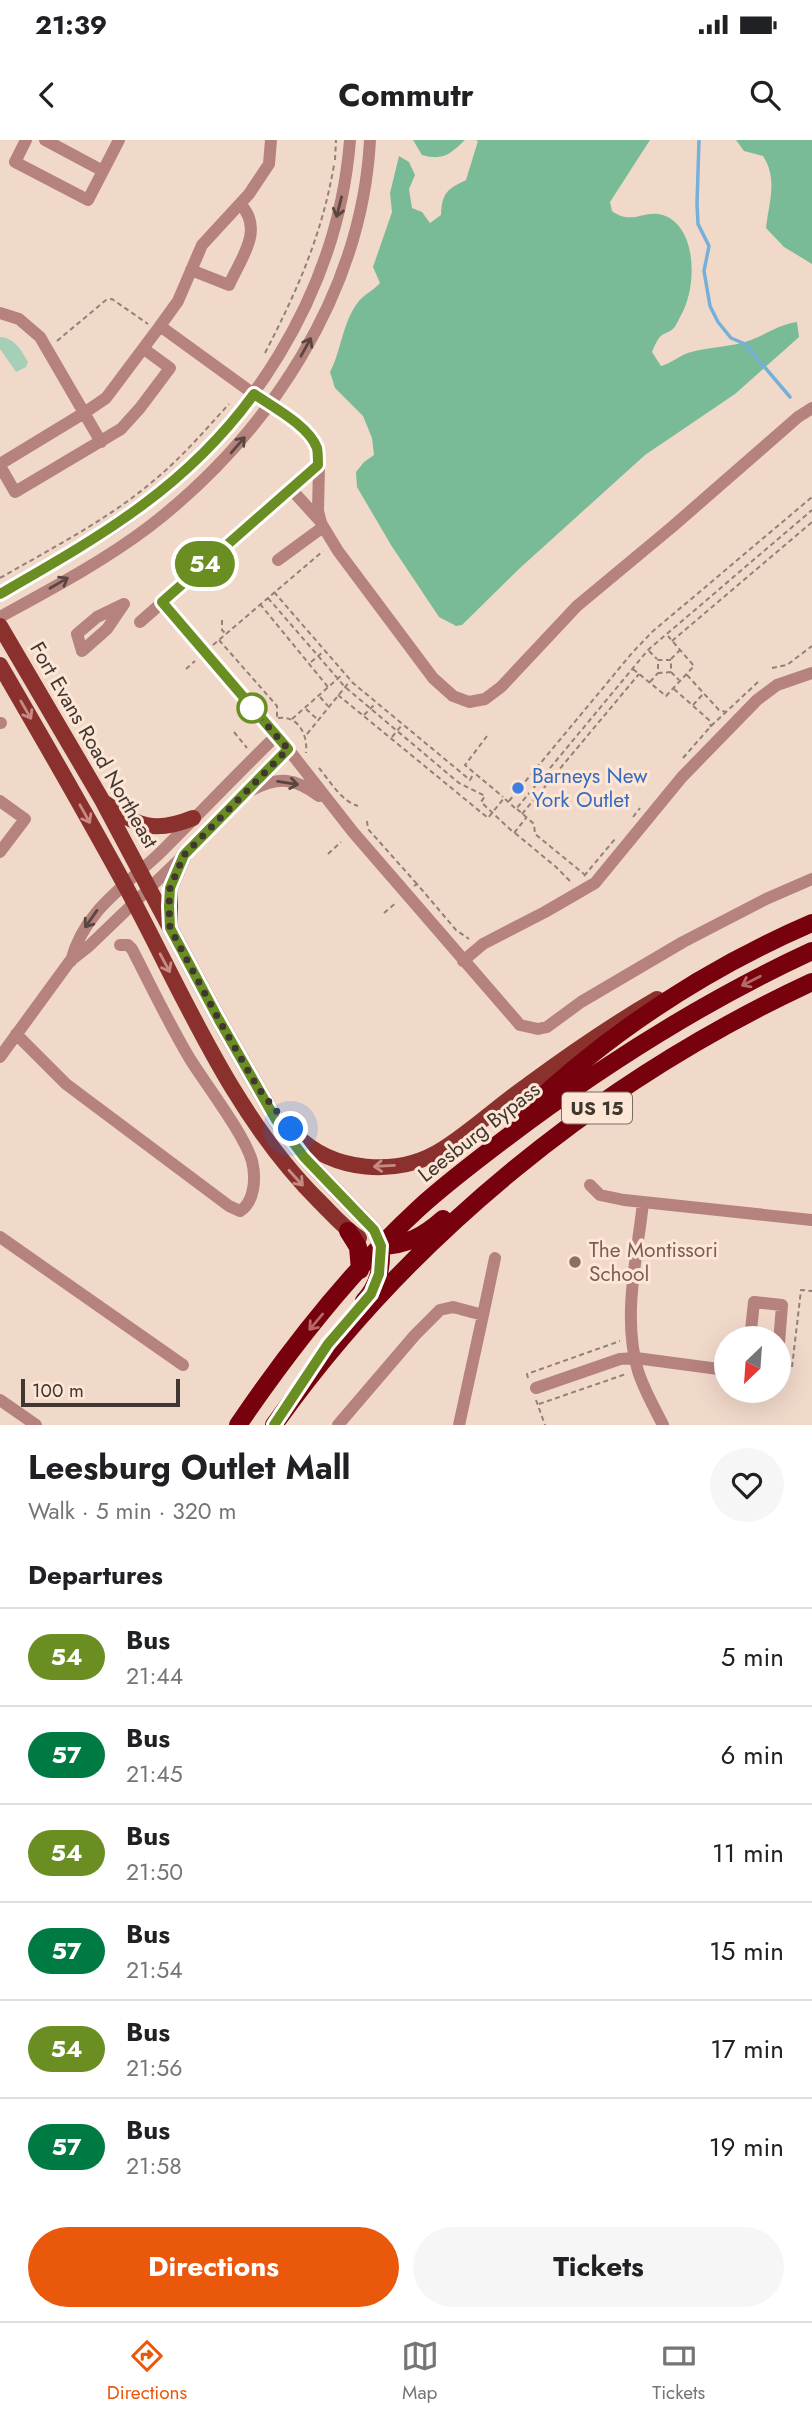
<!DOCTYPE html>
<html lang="en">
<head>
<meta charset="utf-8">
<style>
	:root { --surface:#fff; --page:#f6f6f6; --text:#202124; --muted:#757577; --line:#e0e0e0; --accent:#ea580c }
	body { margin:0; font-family:Jost,sans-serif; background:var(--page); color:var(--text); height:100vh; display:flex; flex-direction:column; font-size:26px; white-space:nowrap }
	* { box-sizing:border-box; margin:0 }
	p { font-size:23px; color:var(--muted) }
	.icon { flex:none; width:38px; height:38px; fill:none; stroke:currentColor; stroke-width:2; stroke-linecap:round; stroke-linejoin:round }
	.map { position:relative; height:1285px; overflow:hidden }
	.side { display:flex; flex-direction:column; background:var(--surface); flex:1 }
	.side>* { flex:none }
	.badge { padding:0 14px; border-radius:23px; font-size:24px; line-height:46px }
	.needle { width:46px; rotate:205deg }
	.fabs { position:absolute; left:714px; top:1186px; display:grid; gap:14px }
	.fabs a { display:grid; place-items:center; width:77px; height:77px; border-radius:50%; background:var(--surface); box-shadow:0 7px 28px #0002; font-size:35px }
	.scale { position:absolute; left:21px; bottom:18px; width:159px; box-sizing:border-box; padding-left:7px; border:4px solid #403731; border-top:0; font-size:19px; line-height:24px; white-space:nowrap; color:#403731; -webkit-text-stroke:5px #fee6d7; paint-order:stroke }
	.you { position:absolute; width:35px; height:35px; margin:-18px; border:5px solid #fff; border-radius:50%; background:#1a73e8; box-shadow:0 0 0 10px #1a73e833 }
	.map>.badge { position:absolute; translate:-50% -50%; box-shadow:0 0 0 4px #fff }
	h2 { padding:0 28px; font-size:26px; line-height:63px }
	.round { display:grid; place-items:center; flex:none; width:74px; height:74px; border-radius:37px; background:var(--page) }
	.headline { display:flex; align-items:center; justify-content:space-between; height:119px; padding:0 28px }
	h1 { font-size:33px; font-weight:700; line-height:52px }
	.action { display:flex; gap:14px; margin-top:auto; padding:14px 28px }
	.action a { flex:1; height:80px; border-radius:42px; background:var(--accent); color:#fff; font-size:28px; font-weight:700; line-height:80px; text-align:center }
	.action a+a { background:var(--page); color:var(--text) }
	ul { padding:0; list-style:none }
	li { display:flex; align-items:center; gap:21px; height:98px; padding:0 28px; border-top:2px solid var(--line) }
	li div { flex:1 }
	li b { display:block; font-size:26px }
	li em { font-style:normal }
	li .badge { min-width:77px; font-weight:700; text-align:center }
	.status { display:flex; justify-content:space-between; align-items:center; height:49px; padding:0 35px; background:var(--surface); direction:ltr }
	.status svg { height:19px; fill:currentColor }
	header { display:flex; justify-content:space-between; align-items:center; height:91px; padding:0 28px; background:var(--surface); font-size:32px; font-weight:700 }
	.menu { display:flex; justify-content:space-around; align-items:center; height:98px; border-top:2px solid var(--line); background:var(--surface); font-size:19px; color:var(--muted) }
	.menu a { display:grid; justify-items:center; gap:4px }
	.menu .active { color:var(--accent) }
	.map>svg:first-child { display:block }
	.green { fill:#a6cfb7 }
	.forest { fill:#7abb97 }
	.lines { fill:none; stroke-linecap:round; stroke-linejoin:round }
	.stream { stroke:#74b0d8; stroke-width:3.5 }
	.path { stroke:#918177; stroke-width:2; stroke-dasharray:5 3.5; stroke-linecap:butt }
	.minor { stroke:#b6827d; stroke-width:12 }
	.major { stroke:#8b312d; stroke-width:16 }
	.highway { stroke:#78010e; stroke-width:18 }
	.oneway { stroke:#584640 }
	.oneway2 { stroke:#c48c82 }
	.oneway3 { stroke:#b46868 }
	.line-casing { stroke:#fff; stroke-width:16 }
	.line { stroke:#6b8e23; stroke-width:10 }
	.walk { stroke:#403731; stroke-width:7; stroke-dasharray:0 12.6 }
	.stop-dot { fill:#fff; stroke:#6b8e23; stroke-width:3.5 }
	.shop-dot { fill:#3f7fe0; stroke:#fee6d7; stroke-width:2.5 }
	.education-dot { fill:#8d6e63; stroke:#fee6d7; stroke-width:2.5 }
	.labels { text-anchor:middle; stroke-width:6; stroke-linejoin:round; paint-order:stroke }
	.shield { fill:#fee6d7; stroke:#796c63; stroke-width:2 }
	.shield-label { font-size:19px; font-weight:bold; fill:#403731 }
	.street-label { font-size:21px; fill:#403731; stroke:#fee6d7 }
	.shop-label { font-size:21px; fill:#366cbe; stroke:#fee6d7; text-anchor:start }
	.education-label { font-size:21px; fill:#785e54; stroke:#fee6d7; text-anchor:start }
</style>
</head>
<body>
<div class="status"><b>21:39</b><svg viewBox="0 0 49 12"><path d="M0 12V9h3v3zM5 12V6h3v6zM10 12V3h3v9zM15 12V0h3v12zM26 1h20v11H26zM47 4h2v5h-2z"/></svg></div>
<header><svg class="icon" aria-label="back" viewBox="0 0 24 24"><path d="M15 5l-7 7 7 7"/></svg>Commutr<svg class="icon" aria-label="search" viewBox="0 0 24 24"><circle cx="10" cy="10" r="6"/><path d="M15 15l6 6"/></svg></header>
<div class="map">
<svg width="812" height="1285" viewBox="0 0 812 1285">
	<rect width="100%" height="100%" fill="#f1d9ca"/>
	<path class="green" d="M0,197C15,198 21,210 28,222L26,227L16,232L0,209Z"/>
	<path class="forest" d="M413,0H465C450,14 444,21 422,15Z
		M475,0H650L610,62L612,71C633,86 643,69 663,75C698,87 697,148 681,175C679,179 676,186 673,189C668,193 663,193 659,198C656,202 654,207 652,212L661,226C672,223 680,215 691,212C710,207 732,207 751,200C767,194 780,184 797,182L799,197L735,254L645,315L520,428L462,485L456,486L439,477L391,405L357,347L356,332L364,322L374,315L372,298L363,276L335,248L330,232C342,209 342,182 359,161C365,154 374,150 380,143L373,127L392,72L390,53L399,16L409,22L415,35L409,49L412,68L422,72L430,83L441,75C442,53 447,49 466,40L478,1Z
		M736,0H812V124L784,107L766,88C769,62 778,39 763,16L744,11Z"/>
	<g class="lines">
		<path class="stream" d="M699,0L697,64L698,84L709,106L704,131L710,166L718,182L731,198L745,204L790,257"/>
		<path class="path" d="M335,20L336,0
			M57,201L106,160L112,159L148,184
			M265,213C297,151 322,95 334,25
			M0,438C54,407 111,378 158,337C184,315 206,289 229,264
			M274,452L353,543L470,640L474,633
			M268,458L345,547L459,643L485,656L481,662L514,693L526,678
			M260,464L328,547
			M222,480V490L226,494
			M219,500L277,566V578
			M672,501L812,382
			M213,505L323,411
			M649,511L657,519
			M671,519L680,510
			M311,522L323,512
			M772,528L787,525L812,506
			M186,529L195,521
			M633,529L666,556L694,526L668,496
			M671,532L658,533V520H671V532L679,540
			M687,535L719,570L726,572
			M650,542L658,533
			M674,549L709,580L711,587
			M338,555L488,678L504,658L516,669L648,510L812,370
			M320,557L328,566
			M693,565L703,554
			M306,569L317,579
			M364,575L375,564
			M278,578C299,575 308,596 306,613
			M292,579L343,534
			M234,592L247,608
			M307,594L350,541
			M487,596L465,625L503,657
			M392,597L402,585
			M683,618L711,586L758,542
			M319,628C330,641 341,661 358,666
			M509,661L632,513L652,492L812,357
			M517,669L534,684L535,694L584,734
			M522,674L639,534
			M633,677L640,668
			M367,681L368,689L417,744
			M515,693L556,727L571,742
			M328,714L341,702
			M584,736L615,699
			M414,746L417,744L456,790L469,799
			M384,773L397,762
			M792,1227L801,1150L812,1151
			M528,1238L527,1234L620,1201
			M536,1260L545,1285
			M539,1264L626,1234"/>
		<path class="minor" d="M26,0L15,22L88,60L103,31L45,0
			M103,31L119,0
			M191,130L229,145C241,118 265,89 240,64
			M0,173L19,179L40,197L101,302
			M160,186L178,161L202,105L249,54L269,24L271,0
			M0,324L84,273L106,258L160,186L302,289L316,307L319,325L140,482
			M319,325L318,371L321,383L338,411L433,538L453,556L469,562L485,559L501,547L577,466L672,387L798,277L812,268
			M0,326L15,352L121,289L140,268L170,228L144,209
			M291,349L321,382
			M278,420L323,387
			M0,454C41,430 85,408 124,381C248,293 338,153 350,0
			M162,462L288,609L353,692L520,885L538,889L547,887L581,862L683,802L766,759L812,739
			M124,464L107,489L82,511L77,494L97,477Z
			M0,477C51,449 104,421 150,386C269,294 362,153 370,0
			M0,583H1
			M252,650C279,636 295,638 319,656
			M0,661L25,679L0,712
			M71,821C84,770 126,746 162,711C200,673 237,634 276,596
			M463,821L483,804L545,772L595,743L682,637L757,560L777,545L812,533
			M16,894L66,944L229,1066L240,1071C255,1062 256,1037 252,1021C244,994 207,946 190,919C169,884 151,846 132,809L128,805H120
			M0,917L70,821L89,806L184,715L288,609
			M590,1045L600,1055L624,1060L812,1080
			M643,1063C637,1117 622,1178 638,1231C644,1250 654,1267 663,1285
			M0,1097L183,1225
			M483,1175L495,1118
			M750,1199L754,1162L782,1165L779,1203
			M536,1248L620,1219L636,1218L726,1230
			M0,1260L36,1285
			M338,1285L415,1195L440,1170L453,1167L483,1175L459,1285"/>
		<path class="major" d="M0,486L102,660L219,880L276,980L304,1017L374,1090L381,1106
			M0,525C43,599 85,672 126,747C184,855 232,975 320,1062C333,1075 344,1088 359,1098
			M105,663C137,686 154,694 193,678
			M170,782V748L184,715
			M295,994C332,1032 398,1038 443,1009C473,990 499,965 528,945C570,914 612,885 657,859"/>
		<path class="highway" d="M522,975C606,895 705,829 812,783
			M348,1091L358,1107L360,1130
			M381,1106C407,1105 424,1096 443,1079
			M364,1161C379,1145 382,1127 381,1106
			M238,1285C289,1210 351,1131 418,1069C452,1038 489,1011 526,983C616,917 710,858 812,811
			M274,1285C409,1095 601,940 812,842"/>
	</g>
	<defs><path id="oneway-shaft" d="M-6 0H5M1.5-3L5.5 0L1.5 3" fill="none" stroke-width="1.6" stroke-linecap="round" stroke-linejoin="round" transform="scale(1.75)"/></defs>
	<g class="oneway">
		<use href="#oneway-shaft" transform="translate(339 67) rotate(104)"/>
		<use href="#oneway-shaft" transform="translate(306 207) rotate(-61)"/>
		<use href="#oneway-shaft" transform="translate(238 305) rotate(-49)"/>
		<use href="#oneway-shaft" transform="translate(59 443) rotate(-30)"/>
		<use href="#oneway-shaft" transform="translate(288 643) rotate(9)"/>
		<use href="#oneway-shaft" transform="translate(91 779) rotate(125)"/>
	</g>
	<g class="oneway2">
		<use href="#oneway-shaft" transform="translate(26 570) rotate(60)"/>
		<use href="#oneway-shaft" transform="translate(85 674) rotate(61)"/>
		<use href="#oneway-shaft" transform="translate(165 823) rotate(62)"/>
		<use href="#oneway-shaft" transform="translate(384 1026) rotate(177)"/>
		<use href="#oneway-shaft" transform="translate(296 1038) rotate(48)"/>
	</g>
	<g class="oneway3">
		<use href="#oneway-shaft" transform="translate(751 841) rotate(153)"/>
		<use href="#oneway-shaft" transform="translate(316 1182) rotate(130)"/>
	</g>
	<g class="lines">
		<g class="line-casing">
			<path id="line" d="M0,454C99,397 185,349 254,254C273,267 309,286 317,308C318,313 318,320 318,325L162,462L288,609L184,715L170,748L169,766L170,788L219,880L276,980L304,1017L374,1090L381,1106L379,1134L371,1154L328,1204L274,1285"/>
		</g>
		<use href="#line" class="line"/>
		<path class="walk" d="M252,568L288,609L184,715L170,748L169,766L170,788L219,880L258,948L291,989"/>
	</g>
	<circle class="stop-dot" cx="252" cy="568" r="14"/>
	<circle class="shop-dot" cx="518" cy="648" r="7"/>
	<circle class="education-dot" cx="575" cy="1122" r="7"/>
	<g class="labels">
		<rect class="shield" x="562" y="952.5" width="70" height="31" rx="5"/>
		<g class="shield-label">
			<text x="597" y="975">US 15</text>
		</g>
		<g class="street-label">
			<text transform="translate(94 605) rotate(60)" y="7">Fort Evans Road Northeast</text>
			<text transform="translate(479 992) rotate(-38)" y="7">Leesburg Bypass</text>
		</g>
		<g class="shop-label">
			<text x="532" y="643">Barneys New<tspan x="532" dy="24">York Outlet</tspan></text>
		</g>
		<g class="education-label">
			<text x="589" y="1117">The Montissori<tspan x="589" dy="24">School</tspan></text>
		</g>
	</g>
</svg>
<div class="fabs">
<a><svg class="needle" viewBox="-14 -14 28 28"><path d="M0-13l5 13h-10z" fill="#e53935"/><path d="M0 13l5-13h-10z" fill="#757577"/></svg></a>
</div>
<div class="scale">100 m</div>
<div class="you" style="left:291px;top:989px"></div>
<b class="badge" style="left:205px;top:424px;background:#6b8e23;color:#fff">54</b>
</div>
<section class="side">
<div class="headline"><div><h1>Leesburg Outlet Mall</h1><p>Walk · 5 min · 320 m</p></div><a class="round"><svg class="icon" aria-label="heart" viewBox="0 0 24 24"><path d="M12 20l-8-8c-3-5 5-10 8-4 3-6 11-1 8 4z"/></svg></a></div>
<h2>Departures</h2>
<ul>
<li><span class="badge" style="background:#6b8e23;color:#fff">54</span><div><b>Bus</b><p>21:44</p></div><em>5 min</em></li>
<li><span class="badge" style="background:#007a43;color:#fff">57</span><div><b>Bus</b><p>21:45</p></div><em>6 min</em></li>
<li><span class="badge" style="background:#6b8e23;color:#fff">54</span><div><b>Bus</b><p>21:50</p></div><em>11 min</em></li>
<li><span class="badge" style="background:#007a43;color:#fff">57</span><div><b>Bus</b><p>21:54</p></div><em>15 min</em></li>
<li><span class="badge" style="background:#6b8e23;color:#fff">54</span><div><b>Bus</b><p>21:56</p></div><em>17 min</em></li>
<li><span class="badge" style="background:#007a43;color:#fff">57</span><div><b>Bus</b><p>21:58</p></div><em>19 min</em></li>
</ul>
<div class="action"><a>Directions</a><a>Tickets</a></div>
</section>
<nav class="menu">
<a class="active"><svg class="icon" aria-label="directions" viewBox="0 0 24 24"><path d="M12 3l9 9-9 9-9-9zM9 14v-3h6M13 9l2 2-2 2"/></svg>Directions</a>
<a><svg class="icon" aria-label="map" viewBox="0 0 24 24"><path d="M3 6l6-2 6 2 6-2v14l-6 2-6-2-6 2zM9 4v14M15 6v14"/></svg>Map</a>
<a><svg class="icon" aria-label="tickets" viewBox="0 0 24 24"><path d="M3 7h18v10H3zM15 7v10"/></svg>Tickets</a>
</nav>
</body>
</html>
